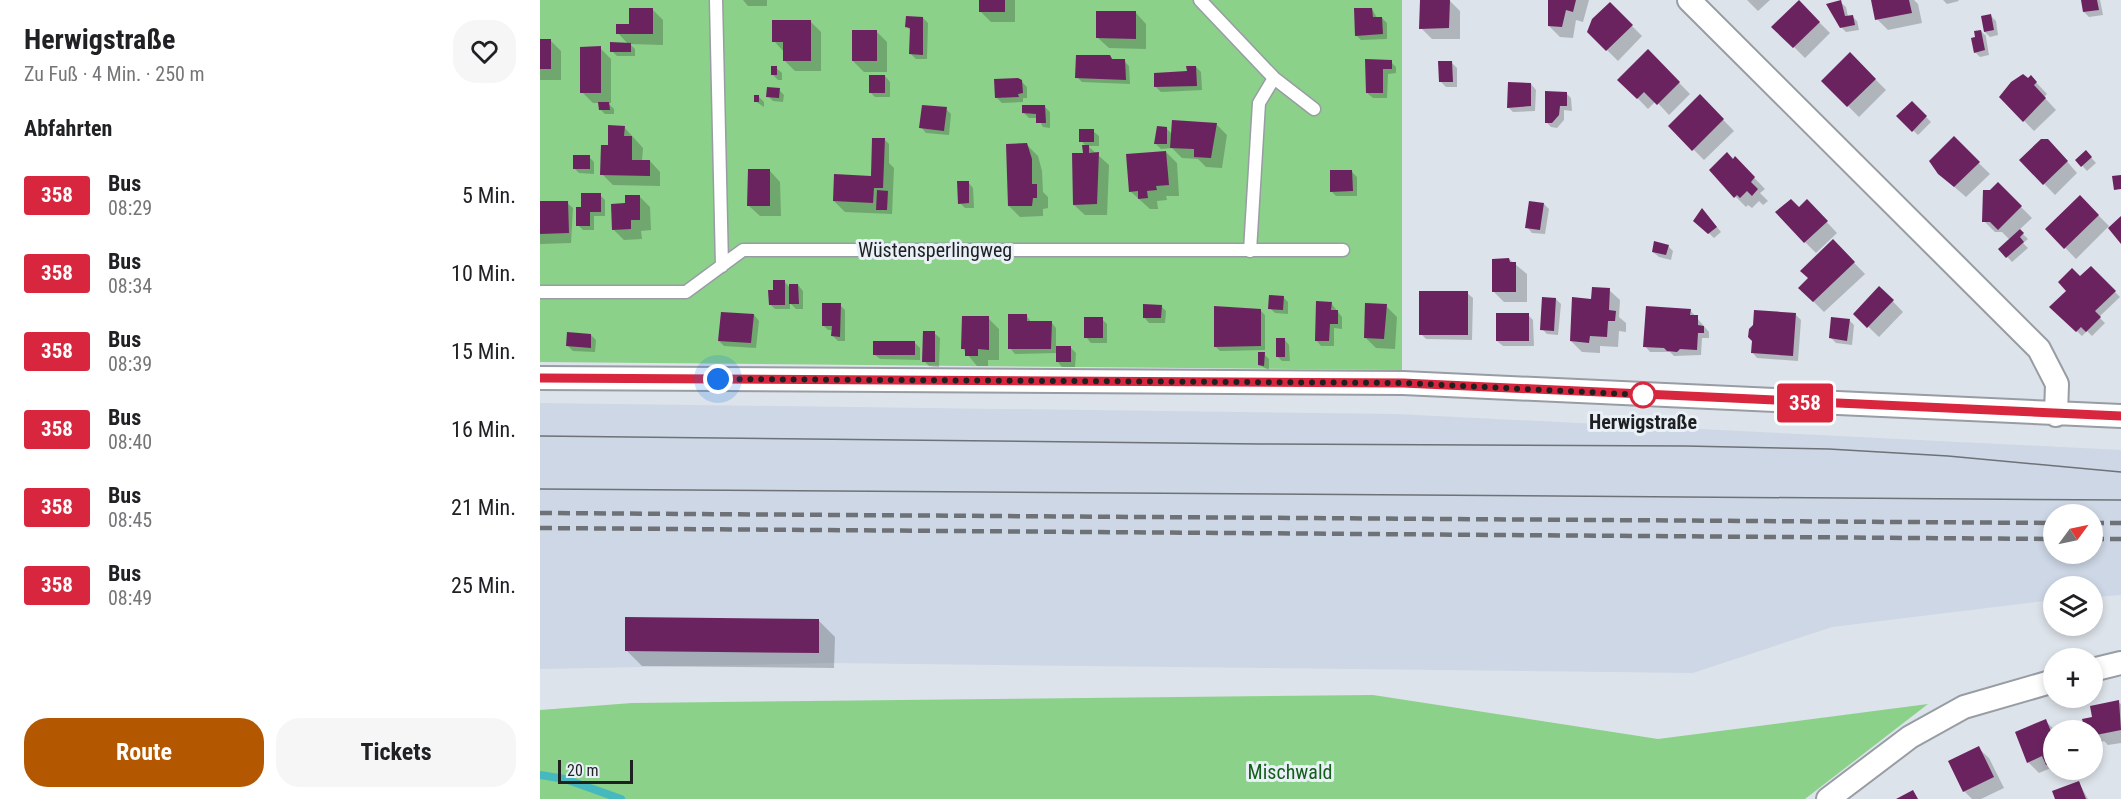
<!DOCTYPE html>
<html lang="de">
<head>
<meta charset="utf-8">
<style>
	:root { --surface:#fff; --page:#f6f6f6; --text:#202124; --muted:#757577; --accent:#b35700 }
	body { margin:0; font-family:"Roboto Condensed",sans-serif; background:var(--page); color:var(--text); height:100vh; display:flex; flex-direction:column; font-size:22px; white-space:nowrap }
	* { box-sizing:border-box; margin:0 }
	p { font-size:20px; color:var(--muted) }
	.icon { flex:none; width:33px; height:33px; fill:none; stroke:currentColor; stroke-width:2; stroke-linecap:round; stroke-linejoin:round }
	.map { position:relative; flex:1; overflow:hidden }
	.side { display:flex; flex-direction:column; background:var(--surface); width:540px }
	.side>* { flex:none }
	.badge { padding:0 12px; border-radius:4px; font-size:21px; line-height:39px }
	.needle { width:39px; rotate:57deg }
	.fabs { position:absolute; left:1503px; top:504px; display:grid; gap:12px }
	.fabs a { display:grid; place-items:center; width:60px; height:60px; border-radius:50%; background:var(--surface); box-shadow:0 3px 9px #0003; font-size:30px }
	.scale { position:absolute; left:18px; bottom:15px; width:75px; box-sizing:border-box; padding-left:6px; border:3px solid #1e2022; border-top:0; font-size:16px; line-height:21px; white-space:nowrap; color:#1e2022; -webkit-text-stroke:4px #eaf0f7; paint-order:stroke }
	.you { position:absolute; width:30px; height:30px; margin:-15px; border:4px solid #fff; border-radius:50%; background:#1a73e8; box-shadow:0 0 0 9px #1a73e833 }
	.map>.badge { position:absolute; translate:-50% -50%; box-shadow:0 0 0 3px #fff }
	h2 { padding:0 24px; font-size:22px; line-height:54px }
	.round { display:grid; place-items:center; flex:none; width:63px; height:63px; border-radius:24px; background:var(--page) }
	.head { display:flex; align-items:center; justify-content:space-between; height:102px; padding:0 24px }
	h1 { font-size:28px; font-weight:700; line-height:45px }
	.primary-button { display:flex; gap:12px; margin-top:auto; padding:12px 24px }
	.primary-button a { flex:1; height:69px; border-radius:24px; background:var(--accent); color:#fff; font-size:24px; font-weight:700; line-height:69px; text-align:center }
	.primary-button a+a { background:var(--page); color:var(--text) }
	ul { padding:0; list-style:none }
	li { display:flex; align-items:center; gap:18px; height:78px; padding:0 24px }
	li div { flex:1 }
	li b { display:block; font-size:22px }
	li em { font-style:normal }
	li .badge { min-width:66px; font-weight:700; text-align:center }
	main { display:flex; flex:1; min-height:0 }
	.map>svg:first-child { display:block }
	.built { fill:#cdd7e5; fill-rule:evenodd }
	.green { fill:#8bd18a }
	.shadow { fill:#0003 }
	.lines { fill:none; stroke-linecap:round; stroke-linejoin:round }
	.stream { stroke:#46b9bf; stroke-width:8 }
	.building { fill:#6b2360 }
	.lane-casing { stroke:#989da4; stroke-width:15 }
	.street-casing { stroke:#989da4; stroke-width:26 }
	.lane { stroke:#fff; stroke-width:12 }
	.street { stroke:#fff; stroke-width:22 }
	.tram { stroke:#6e7276; stroke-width:1.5 }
	.rail { stroke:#6e7276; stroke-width:4.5; stroke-dasharray:12 6; stroke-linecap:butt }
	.line-casing { stroke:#fff; stroke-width:14 }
	.line { stroke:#d7263d; stroke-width:9 }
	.walk { stroke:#1e2022; stroke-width:6; stroke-dasharray:0 10.8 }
	.stop-dot { fill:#fff; stroke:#d7263d; stroke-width:3 }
	.labels { text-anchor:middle; stroke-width:6; stroke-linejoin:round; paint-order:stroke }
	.street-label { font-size:20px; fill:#1e2022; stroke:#eaf0f7 }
	.stop-label { font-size:20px; font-weight:bold; fill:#1e2022; stroke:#eaf0f7 }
	.park-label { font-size:20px; fill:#135f19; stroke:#eaf0f7 }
</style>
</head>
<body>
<main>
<section class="side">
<div class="head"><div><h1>Herwigstraße</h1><p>Zu Fuß · 4 Min. · 250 m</p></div><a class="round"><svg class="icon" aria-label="heart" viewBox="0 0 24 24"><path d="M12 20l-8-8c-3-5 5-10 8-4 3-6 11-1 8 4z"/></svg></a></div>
<h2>Abfahrten</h2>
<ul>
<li><span class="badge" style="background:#d7263d;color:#fff">358</span><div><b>Bus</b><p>08:29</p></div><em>5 Min.</em></li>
<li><span class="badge" style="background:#d7263d;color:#fff">358</span><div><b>Bus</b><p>08:34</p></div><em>10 Min.</em></li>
<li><span class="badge" style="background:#d7263d;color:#fff">358</span><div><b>Bus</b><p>08:39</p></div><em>15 Min.</em></li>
<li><span class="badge" style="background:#d7263d;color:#fff">358</span><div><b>Bus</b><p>08:40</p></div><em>16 Min.</em></li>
<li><span class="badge" style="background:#d7263d;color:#fff">358</span><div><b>Bus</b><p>08:45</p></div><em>21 Min.</em></li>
<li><span class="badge" style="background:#d7263d;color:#fff">358</span><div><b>Bus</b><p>08:49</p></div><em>25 Min.</em></li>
</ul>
<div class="primary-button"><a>Route</a><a>Tickets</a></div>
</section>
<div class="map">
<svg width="1581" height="799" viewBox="0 0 1581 799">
	<rect width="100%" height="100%" fill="#dde3ea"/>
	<path class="built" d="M0,403L856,414L1581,450V595L1553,597L1552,586H1514L1513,600L1292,627L1153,673L291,663L0,669ZM1514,514H1552V554H1514Z"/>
	<path class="green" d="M0,0H862V370L0,362Z
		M833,695L1118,739L1388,704L1265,799H0V710L92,703Z"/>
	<path class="shadow" d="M203,0H227V6H208Z
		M440,0H475V22H451L440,11Z
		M881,0H909L920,11V39H892L881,28Z
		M1009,0H1049L1043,22L1036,20L1033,38L1020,37L1009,26Z
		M1207,0H1230L1218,11Z
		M1333,0H1374L1378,4L1382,23L1348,30L1337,19Z
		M1403,0H1418L1419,1L1407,4Z
		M1542,0H1560L1563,15L1549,17L1544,12Z
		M1259,2L1290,33L1265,58L1234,27Z
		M1300,2L1306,7L1308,17L1312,16L1317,21L1319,30L1306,32L1301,27Z
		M1070,4L1102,36L1078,61L1049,32Z
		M112,9L123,20V45L90,44L95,49V56H77L72,51L88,44L78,33Z
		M832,9L837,18H842L847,23V39L821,40L816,35Z
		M596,13L606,24V49L569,48L558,38Z
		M1451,16L1456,21L1458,35L1450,37L1445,32L1449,55L1440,57L1435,52L1437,38L1441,31L1446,36L1442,17Z
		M383,18L388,23L387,59H376L371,54V31L367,27Z
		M270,21L281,32V71H255L244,60V52L234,41Z
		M336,31L347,42V72H324L313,61Z
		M0,40H10L21,51V80H0Z
		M60,48L71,59V103H68L74,109V114H65L60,109V103H53L42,92Z
		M1108,51L1150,94L1129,115L1116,101L1108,109L1080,80Z
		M1310,54L1346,90L1319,117L1283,81Z
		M570,56L574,61H584L589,66L590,84L542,82L537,77Z
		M827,61L851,62L856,67V73L848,74L847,98H833L827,93Z
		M912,63L917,68V87H906L901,82Z
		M656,67L661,72L662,90L621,92L616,87Z
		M236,68L242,73V80H238L233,75Z
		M345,76L350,82V97H335L330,92Z
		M1491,77L1507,94L1504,97L1516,110L1494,131L1461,97Z
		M481,81L487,87V98H483V102L462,103L457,98Z
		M991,84L996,90L995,111L973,112L968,107Z
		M239,90L244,95L243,102L233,101L228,96Z
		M1026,93L1031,98L1032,111L1024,110V120L1017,128L1011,127L1006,122Z
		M1160,96L1194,131L1164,160L1130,126Z
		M219,97L224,102V107L215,101Z
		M1372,103L1391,122L1378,135L1358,116Z
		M505,107L510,112V128L503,127L498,118H489L484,113Z
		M406,109L411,114L409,135L386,133L381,127Z
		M677,125L687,135L682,168L666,167L658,159L642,158L632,148L621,149L616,144L627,129L633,135Z
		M84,127L103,148L102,161H110L120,172V186L73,185L62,174L70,147Z
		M553,131L559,136V146H548L569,165L567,215H545L534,205L546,146L541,141Z
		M344,139L349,144V163L354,168L352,214L305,212L294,201L332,178Z
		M1414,139L1450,174L1426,197L1411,184Z
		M487,145L498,156L502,171L503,192L508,197V208L503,209V216L480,217L469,206Z
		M1518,151L1537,173L1515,195L1481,160Z
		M626,152L637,163L639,196H626L627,200L617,201L618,209H610L590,191Z
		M1546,152L1556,163L1547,171L1537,160Z
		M49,157L54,162V174L39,173L34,168Z
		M1195,158L1225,189L1220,193L1228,201L1223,205L1219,201L1212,208L1208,205L1206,207L1176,177Z
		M230,171L240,182L241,216H220L209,206Z
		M812,172L817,177V196H796L791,191Z
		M428,182L433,188L434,208H425L420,203Z
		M1458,184L1492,218L1479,230L1488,239L1483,243L1488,248L1472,262L1460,249L1470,240L1462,232H1455L1444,221L1451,192Z
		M60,195L65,200V216H54V230H43L38,225L42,208Z
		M100,197L110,207L111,230L101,231L102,239L84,240L73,229L87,205Z
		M1540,197L1569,226L1536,259L1507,229Z
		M1267,201L1297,233L1276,253L1245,222Z
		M0,203H27L33,208L31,243L0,244Z
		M1004,204L1009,209L1005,234L992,233L987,227Z
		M1167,215L1181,232L1174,238L1155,220Z
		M1293,241L1325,274L1284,312L1260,288L1270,278Z
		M1128,246L1133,251L1131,260L1119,257L1113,252Z
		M969,259L987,274V302H964L953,291Z
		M1551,268L1580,297L1559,317L1565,323L1552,336L1547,331L1542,336L1511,307Z
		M244,281L250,288L258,285L263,291V309H256L250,303V309H235L230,304L234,291Z
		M1340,288L1363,312L1339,337L1315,314Z
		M1069,290L1080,300L1079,317L1086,323V332L1079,331L1078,347L1060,346V353L1042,352L1031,341L1052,300Z
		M927,293L933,298L932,340L886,339L881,334Z
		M743,297L748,302V314L735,313L730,308Z
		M1016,299L1021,304L1018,335L1007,334L1002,329Z
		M791,303L802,317V329L794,328V346H781L776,340Z
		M300,305L305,310V341H298L293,336V330H288L283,325Z
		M621,306L626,311L625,323H609L604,317Z
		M846,306L857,317L855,349L836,348L825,337Z
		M720,310L725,315V350L680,351L675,346Z
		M1150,310L1169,332V338H1162L1161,355L1134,356L1130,352H1110L1105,346Z
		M214,315L219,321L216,348L184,346L179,341Z
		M486,315L491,322H511L516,328V347L531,348L536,353L535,367H522L517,361V353L475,354L470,348Z
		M988,315L993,320L994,346H963L957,341Z
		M1256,315L1261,320L1258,361L1217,358L1212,352Z
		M448,318L459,329V360H448V366H437L423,349Z
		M562,319L567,324V343H551L546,337Z
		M1309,320L1314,325L1312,345L1296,343L1291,338Z
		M394,333L400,338L399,367L389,366L384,361Z
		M51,335L56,340L55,352L33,351L28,346Z
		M744,339L749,345L750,361H742L737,356Z
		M375,343L380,348V360L340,359L334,354Z
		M724,354L729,359V370L719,365Z
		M279,621L295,637L294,668L102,666L86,650Z
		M1578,702L1581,704V743L1568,745L1564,741L1558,743L1552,738V730H1546L1544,720L1554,718Z
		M1505,721L1515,730L1514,770H1531L1518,775L1511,768L1499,773L1488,762Z
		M1438,748L1449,758L1464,788L1441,799H1432L1424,791Z
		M1539,783L1548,799H1517Z"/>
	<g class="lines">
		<path class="stream" d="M0,775L25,779L81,799"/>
	</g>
	<path class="building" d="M439,0H465V12H439Z
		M880,0H910L909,28L879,29Z
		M1008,0H1036L1033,12L1026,10L1022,27L1008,26Z
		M1259,0L1280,22L1253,48L1231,27Z
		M1301,0L1305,16L1313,15L1315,25L1300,28L1286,4Z
		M1331,0H1369L1372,13L1335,20Z
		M1541,0H1557L1559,10L1543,12Z
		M1070,2L1093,25L1066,51L1047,32L1052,19Z
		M89,8H113V34H76V24H89Z
		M814,8H832L833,17H842L843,34L815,36Z
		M556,11H596V39L556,38Z
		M1451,14L1454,30L1444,32L1441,16Z
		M366,16L383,17V55L369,54L370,28L365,27Z
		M232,20H271V61H243V42H232Z
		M312,30H337V61H312Z
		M1441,30L1445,50L1434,53L1431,38L1435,37L1434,31Z
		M0,39H11V69H0Z
		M70,42L91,43V52H70Z
		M61,46V93H40V47Z
		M1108,49L1140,82L1117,105L1104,92L1097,99L1077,80Z
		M1310,52L1336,79L1307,107L1281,81Z
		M536,55H570L572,59H585L586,80L535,78Z
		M825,59L852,60V69H843V93H826Z
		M898,61H912L913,82H899Z
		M231,66H237V75H231Z
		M646,66H656L657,86L614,87V73L647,71Z
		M1483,74L1488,78L1491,75L1497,82L1494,85L1506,98L1483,122L1459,97L1471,82Z
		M329,75H345V93H329Z
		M478,78L482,80L483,93L478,94L479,97L455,98L454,79Z
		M968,82L991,83V106L967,108Z
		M227,87L240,88L239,98L226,97Z
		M1005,91L1027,92V106H1020L1019,115L1012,123H1005Z
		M1160,94L1184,119L1152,151L1128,126Z
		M214,95H219V102H214Z
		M1372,101L1387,116L1372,132L1356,116Z
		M58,102H69L70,110H59Z
		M382,105L407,107L404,131L379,128Z
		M482,105H505L506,123H496V114L482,113Z
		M632,120L677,123L671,158L654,157V149L630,148Z
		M68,125L85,126L84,136H92V160H110V176L60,175L61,145H68Z
		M617,126L627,127V144H614Z
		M539,129H554V142H539Z
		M1414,136L1440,162L1414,187L1398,174L1389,161Z
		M332,138H345L343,188H334L333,203L293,201L294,174L331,176Z
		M1501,139H1508L1528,161L1503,185L1479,160Z
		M487,143L492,159V184H497V198H493L492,206H468L466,144Z
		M542,145H549V153L559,152L557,204L533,205L532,153H543Z
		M1546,150L1552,157L1541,167L1535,160Z
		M626,151L629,185L616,186L617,190L607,191L608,198L598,199V191L589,192L586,154Z
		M1187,152L1193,159L1195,156L1215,177L1211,182L1218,189L1212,196L1207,191L1200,198L1197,195L1194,198L1169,170Z
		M33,155H50V169H33Z
		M208,169H230V206H207Z
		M790,170H812L813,191L790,192Z
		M1581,175V189L1574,190L1572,176Z
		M417,181H429V203L418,204Z
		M1458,182L1482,206L1458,230L1450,222H1442L1443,190H1450Z
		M337,190L348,191L347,210H336Z
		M41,193H61V212H50V226H36V207H41Z
		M85,195H100V220H91V229L72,230L71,204L85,203Z
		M1540,195L1559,215L1524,249L1505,229Z
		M1251,199L1259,207L1267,199L1288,221L1264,243L1235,212Z
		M0,201H28L29,233L0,234Z
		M989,201L1004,203L1000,230L985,228Z
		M1162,208L1177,227L1168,234L1153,221Z
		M1581,216V244L1568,228Z
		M1480,229L1484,233L1480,237L1484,242L1466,258L1458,249Z
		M1293,239L1315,262L1273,302L1258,288L1268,278L1260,271Z
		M1114,241L1129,245L1126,255L1112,252Z
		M969,258L970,262H976V292H952V259Z
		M1551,266L1576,291L1555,311L1561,317L1546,332L1541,327L1536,332L1509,307L1526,291L1518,282L1532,268L1540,276Z
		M233,280H245V305H229L228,290H233Z
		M249,284H258L259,304H249Z
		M1339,286L1354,300L1327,328L1313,314Z
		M1052,287L1070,288L1069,310L1076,311L1075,321H1068L1067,337L1050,336L1049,343L1030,341L1032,297L1051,299Z
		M879,291H928V335H879Z
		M729,295L744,296L743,310L728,309Z
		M1002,297L1016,298L1014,331L1000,330Z
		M776,301L792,302L791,310H798V324H790L789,341H775Z
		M282,303H301L300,337L291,336L292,326H282Z
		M825,303L847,304L844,339L824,338Z
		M603,304L622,305L621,318H603Z
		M674,306L721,309V346L674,347Z
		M1106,306L1151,309L1150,315H1158V325L1164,326V333H1158L1157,350L1140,349L1137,352L1127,351L1124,348L1103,347Z
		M1214,310L1256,313L1253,356L1211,353L1212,341L1208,337L1209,329L1213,325Z
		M181,312L214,314L211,343L178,341Z
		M956,313H989V341H956Z
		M468,314H487V321H512L511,349H468Z
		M422,316H449V350L438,349V356H425V349H421Z
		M544,317H563V338H544Z
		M1291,317L1310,319L1307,341L1289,338Z
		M383,331H395V362H382Z
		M27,332L51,334V348L26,346Z
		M736,338H745V357H736Z
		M333,341H375V355H333Z
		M516,346H531V362H516Z
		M718,352H725L724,366L718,365Z
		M85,617L279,619V653L85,651Z
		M1579,700L1581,730L1556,735L1555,731L1545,730L1542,719L1552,717L1550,706Z
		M1506,719L1514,739V762L1506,765L1502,756L1487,763L1475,732Z
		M1439,746L1454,777L1423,792L1408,761Z
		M1539,781L1546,799H1515L1512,791Z
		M1373,790L1378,799H1356Z"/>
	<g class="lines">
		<g class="lane-casing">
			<path id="lane" d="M176,0L182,266
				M660,0L734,78L774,109
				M710,251L719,103L734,78
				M0,292H146L203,250H803"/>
		</g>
		<g class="street-casing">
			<path id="street" d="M1149,0L1499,349L1517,384L1516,415
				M0,378L863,383L1581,416
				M1552,670L1581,663
				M1288,799L1370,737L1424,707L1514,681"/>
		</g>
		<use href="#lane" class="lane"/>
		<use href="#street" class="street"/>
		<path class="tram" d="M0,436L720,444L1145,446L1289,449L1408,456L1581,472
			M0,489L1581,500"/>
		<path class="rail" d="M0,513L1514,523
			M1552,523H1581
			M0,528L1514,539
			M1552,539H1581"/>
	</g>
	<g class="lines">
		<g class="line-casing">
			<path id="line" d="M0,378L863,383L1581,416"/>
		</g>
		<use href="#line" class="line"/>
		<path class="walk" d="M178,379L863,383L1106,395H1103"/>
	</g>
	<circle class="stop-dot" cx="1103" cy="395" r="12"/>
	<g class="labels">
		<g class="street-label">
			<text x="395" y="257">Wüstensperlingweg</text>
		</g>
		<g class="stop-label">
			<text x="1103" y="429">Herwigstraße</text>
		</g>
		<g class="park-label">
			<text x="750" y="779">Mischwald</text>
		</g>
	</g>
</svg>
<div class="fabs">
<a><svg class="needle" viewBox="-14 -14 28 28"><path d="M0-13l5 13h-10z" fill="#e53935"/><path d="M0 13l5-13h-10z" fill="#757577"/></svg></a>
<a><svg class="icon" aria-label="layers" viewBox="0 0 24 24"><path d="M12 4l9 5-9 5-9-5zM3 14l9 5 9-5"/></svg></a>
<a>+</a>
<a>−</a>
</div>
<div class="scale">20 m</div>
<div class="you" style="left:178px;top:379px"></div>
<b class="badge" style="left:1265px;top:403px;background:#d7263d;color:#fff">358</b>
</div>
</main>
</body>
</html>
